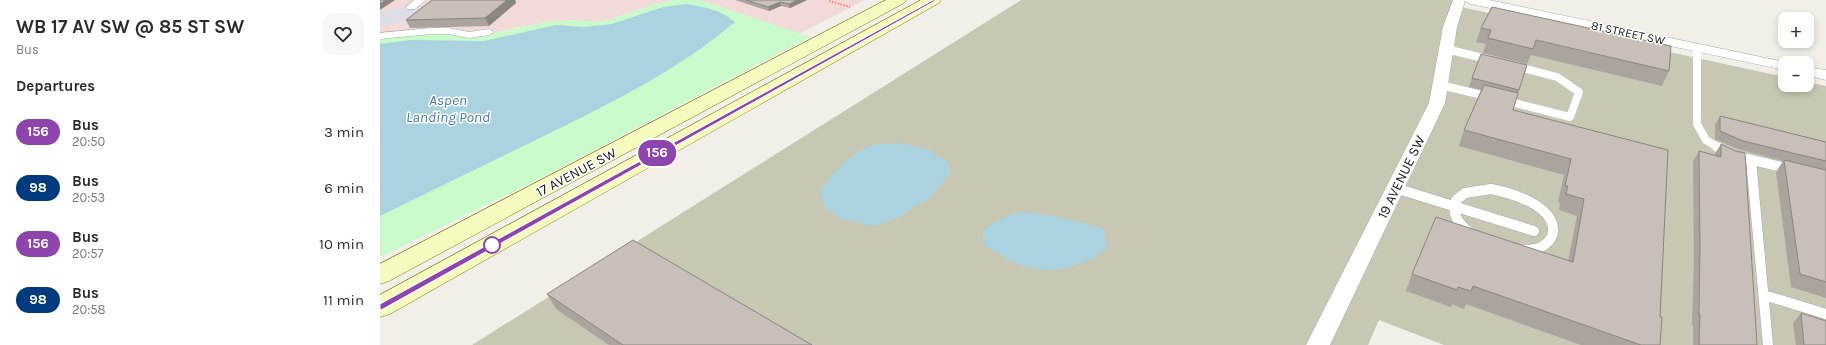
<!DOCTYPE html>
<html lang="en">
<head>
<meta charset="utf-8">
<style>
	:root { --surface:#fff; --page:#f7f7f7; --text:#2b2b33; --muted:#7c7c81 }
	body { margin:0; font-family:Karla,sans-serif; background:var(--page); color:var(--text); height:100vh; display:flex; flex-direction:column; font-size:15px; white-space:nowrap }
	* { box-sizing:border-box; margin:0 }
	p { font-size:13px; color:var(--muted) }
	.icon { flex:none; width:22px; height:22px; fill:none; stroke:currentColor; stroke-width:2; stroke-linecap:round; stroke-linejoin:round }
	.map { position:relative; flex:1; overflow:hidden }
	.drawer { display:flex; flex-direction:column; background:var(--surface); width:380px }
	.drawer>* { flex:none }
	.badge { padding:0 8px; border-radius:13px; font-size:14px; line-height:26px }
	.controls { position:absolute; left:1398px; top:12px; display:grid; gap:8px }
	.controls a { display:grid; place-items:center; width:36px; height:36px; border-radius:8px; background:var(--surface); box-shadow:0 2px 6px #0003; font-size:20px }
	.map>.badge { position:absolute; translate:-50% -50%; box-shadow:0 0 0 2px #fff }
	h2 { padding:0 16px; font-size:15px; line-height:36px }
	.round { display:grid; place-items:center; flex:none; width:42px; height:42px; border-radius:12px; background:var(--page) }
	.headline { display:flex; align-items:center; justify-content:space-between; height:68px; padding:0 16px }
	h1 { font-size:19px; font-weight:700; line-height:30px }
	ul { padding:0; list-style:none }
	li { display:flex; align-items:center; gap:12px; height:56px; padding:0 16px }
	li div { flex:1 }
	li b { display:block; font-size:15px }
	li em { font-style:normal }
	li .badge { min-width:44px; font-weight:700; text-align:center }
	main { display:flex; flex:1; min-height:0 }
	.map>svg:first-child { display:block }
	.commercial { fill:#f2dad9 }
	.construction { fill:#c7c7b4 }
	.park { fill:#c8facc }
	.plaza { fill:#dddde8 }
	.water { fill:#aad3df }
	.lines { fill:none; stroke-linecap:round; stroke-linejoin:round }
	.service-far1-casing { stroke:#a9a9a9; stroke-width:8 }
	.service-casing { stroke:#a9a9a9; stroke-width:11 }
	.pedestrian-casing { stroke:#a9a9a9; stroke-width:1 }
	.minor-casing { stroke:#a9a9a9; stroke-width:1 }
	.secondary-casing { stroke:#707d05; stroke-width:1 }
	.path { stroke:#fa8072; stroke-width:2; stroke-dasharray:1.5 1.5; stroke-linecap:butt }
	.service-far1 { stroke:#fff; stroke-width:8 }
	.service { stroke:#fff; stroke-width:10 }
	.pedestrian { fill:#fff; fill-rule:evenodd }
	.minor { fill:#fff; fill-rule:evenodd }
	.secondary { fill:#f7fabf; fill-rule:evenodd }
	.wall { fill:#aba49e }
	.shaded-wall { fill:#8b8681 }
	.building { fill:#c7bfb8; stroke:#8b8681 }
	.line { fill:#8e44ad; stroke:#fff }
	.stop-dot { fill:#fff; stroke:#8e44ad; stroke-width:2 }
	.labels { text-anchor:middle; stroke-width:3; stroke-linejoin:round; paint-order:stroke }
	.far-street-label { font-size:12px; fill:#222; stroke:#fff }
	.street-label { font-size:14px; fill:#222; stroke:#fff }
	.water-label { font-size:15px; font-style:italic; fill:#4a7aab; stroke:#fff }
</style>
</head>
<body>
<main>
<section class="drawer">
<div class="headline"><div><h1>WB 17 AV SW @ 85 ST SW</h1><p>Bus</p></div><a class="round"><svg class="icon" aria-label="heart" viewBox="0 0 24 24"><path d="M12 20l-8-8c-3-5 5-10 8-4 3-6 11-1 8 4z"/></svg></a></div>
<h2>Departures</h2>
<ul>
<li><span class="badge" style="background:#8e44ad;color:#fff">156</span><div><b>Bus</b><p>20:50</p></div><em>3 min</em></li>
<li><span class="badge" style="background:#003b80;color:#fff">98</span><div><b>Bus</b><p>20:53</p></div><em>6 min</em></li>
<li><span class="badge" style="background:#8e44ad;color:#fff">156</span><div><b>Bus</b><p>20:57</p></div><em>10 min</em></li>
<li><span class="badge" style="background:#003b80;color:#fff">98</span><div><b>Bus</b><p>20:58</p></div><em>11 min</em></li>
</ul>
</section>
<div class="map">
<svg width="1446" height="345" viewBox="0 0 1446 345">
	<rect width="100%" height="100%" fill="#f2efe9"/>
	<path class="commercial" d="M0,0H295L275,4L229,20L215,22L193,20L138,27L111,34L85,38L73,37L67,34L0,39Z
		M319,0H485L419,34Z"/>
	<path class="construction" d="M641,0H1085L1081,7L1405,77V85H1427V82L1446,86V345H1064L999,320L988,345H92Z"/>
	<path class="park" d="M295,0H320L430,37L147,185L0,257V39L57,33L85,38L111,34L165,22L193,20L215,22L229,20L275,4Z"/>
	<path class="plaza" d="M25,7H38L41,9L26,20L0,27V14L5,11Z"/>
	<path class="water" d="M307,4C325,7 341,10 355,22C298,70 233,102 166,135C111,162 55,189 0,216V44L31,40L104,41L176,25L204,27L232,24L283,7Z
		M520,143L549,150L569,163L570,174L549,198L517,218L494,226L462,219L445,208L440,192C452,173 470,152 492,145C501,143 512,144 520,143Z
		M639,212C668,213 696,221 724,229L727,247C714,259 709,261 693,266C656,277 635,264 604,245L603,230L622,218Z"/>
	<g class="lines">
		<g class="service-far1-casing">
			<path id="service-far1" d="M1317,48V124L1326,140L1339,148
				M1066,49L1111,60
				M1060,85L1111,97
				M1123,100L1190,117L1199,92L1177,77L1135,66"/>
		</g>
		<g class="service-casing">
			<path id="service" d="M1337,147L1352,155L1410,169
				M1371,160L1388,345
				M1015,188L1154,231
				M1111,189C1131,193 1173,205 1173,230C1173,238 1167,244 1161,247C1136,258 1063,235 1076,200L1085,193Z
				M1384,295L1446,314"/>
		</g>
		<g class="pedestrian-casing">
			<path id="pedestrian" d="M34,0H46L35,9H27L26,7Z
				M51,28H68L89,32L109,29L114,32L109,35L89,38L68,34H51L0,39V33Z"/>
		</g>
		<g class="minor-casing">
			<path id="minor" d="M1073,0H1109L1410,63H1405V70L1091,4L1085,1L1077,27L1065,103L950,345H926L1049,103L1063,27Z
				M1427,67L1446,70V80L1427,75Z"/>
		</g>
		<g class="secondary-casing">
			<path id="secondary" d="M506,0H526L524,3L9,281L0,284V264Z
				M541,0H561L559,3L10,314L0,317V295Z"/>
		</g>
		<path class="path" d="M449,1L470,7"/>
		<use href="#service-far1" class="service-far1"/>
		<use href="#service" class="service"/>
		<use href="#pedestrian" class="pedestrian"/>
		<use href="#minor" class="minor"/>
		<use href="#secondary" class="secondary"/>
	</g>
	<path class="wall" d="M52,0H135L136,3L109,26L30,28L26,20Z
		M355,0H427L410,8L401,6L389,11Z
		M1101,28L1289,71L1282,86L1151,55L1147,64L1103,53L1106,44L1096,42Z
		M1147,65L1133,110L1288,150L1280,317V345H1201L1086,304L1084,309L1072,304L1071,307L1026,291L1032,274L1188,261L1197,216L1179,210L1180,203L1178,202L1184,175L1079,146L1084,130L1101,90L1089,87L1092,78Z
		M1340,116L1446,142V298L1411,287L1396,172L1403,161L1358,149L1335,139V125Z
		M1341,144L1377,345H1313V325H1312L1314,258L1313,161L1319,151L1335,156V153Z
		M167,294L432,345H229L176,309Z
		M1421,313L1446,345H1416L1413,323Z"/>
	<path class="shaded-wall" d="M6,0H15L0,10V4Z
		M127,0H135L136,3L109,26L105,18Z
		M418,0H427L410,8L409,4Z
		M400,2L401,6L389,11L388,7Z"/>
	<path class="building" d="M0,0H6L0,4Z
		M52,0H127L105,18L26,20Z
		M366,0H418L409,4L400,2L388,7Z
		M1112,7L1291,46L1289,71L1156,40L1153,49L1108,38L1111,30L1101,28Z
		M1101,54L1147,65L1139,90L1092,78Z
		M1104,85L1138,93L1133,110L1288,150L1280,317H1282L1280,345H1261L1093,286L1091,291L1078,287L1077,290L1032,274L1056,217L1193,262L1204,199L1186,194L1188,186H1185L1191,159L1084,130Z
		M1340,116L1446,142V161L1363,141L1340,131Z
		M1341,144L1355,151L1365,153L1377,345H1319L1320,314H1319L1320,247L1319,151L1341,157Z
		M1404,160L1446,170V282L1420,274Z
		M253,240L432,345H243L167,294Z
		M1421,313L1446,321V345H1424Z"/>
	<path class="line" d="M553,0H556L555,1L3,309L0,310V304Z"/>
	<circle class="stop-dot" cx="112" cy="245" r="8"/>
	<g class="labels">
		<g class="far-street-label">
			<text transform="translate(1248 33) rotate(12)" y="4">81 STREET SW</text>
		</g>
		<g class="street-label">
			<text transform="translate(196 172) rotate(-28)" y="5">17 AVENUE SW</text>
			<text transform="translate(1021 177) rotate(-64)" y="5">19 AVENUE SW</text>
		</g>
		<g class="water-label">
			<text x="68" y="105">Aspen<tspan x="68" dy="17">Landing Pond</tspan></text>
		</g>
	</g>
</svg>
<div class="controls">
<a>+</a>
<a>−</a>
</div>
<b class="badge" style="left:277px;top:153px;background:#8e44ad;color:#fff">156</b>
</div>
</main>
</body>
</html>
